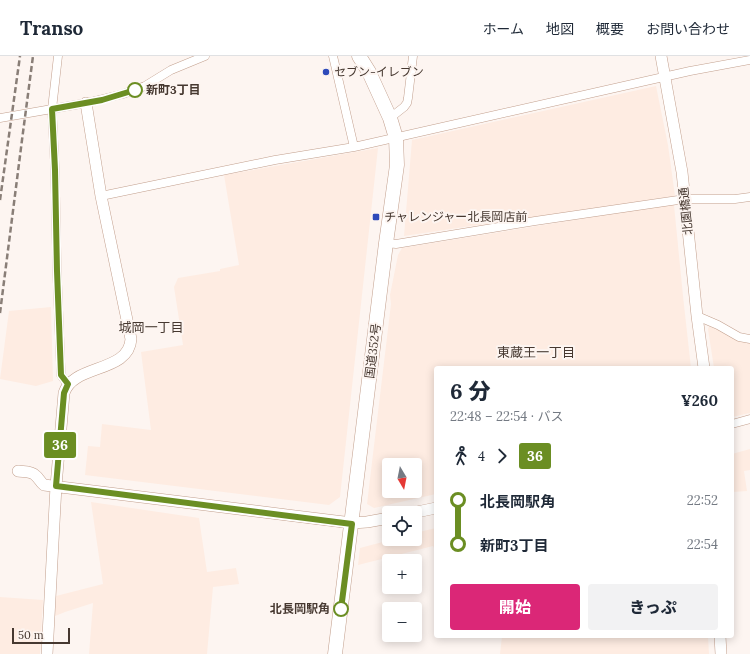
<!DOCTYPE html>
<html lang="ja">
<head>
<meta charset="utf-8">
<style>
	:root { --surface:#fff; --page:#f2f2f3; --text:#1f2937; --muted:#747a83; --line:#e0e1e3; --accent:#db2777 }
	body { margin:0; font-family:Lora,"Noto Sans JP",serif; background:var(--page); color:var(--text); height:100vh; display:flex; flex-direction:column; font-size:15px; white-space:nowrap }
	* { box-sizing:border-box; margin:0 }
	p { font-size:13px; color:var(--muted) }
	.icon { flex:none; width:22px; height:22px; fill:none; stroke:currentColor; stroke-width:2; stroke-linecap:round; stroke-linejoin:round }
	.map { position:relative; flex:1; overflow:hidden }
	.details { position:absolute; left:434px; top:310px; width:300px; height:272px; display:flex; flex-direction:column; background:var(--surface); border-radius:4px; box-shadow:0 2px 10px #0003 }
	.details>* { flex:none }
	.badge { padding:0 8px; border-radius:3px; font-size:14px; line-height:26px }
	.needle { width:26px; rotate:170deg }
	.buttons { position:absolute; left:382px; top:402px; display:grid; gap:8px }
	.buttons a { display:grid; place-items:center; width:40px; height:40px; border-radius:4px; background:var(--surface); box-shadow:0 2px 10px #0003; font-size:20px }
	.scale { position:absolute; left:12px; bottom:10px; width:58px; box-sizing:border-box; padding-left:4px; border:2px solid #463830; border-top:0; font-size:11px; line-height:14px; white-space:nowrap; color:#463830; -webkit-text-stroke:3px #fdf5f1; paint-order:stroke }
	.map>.badge { position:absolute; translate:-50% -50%; box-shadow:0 0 0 2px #fff }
	.legs { display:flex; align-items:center; gap:6px; height:44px; padding:0 16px; font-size:13px }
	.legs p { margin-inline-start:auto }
	.summary { display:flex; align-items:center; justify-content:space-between; height:68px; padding:0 16px }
	h1 { font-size:22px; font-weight:800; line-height:30px }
	.primary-button { display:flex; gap:8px; margin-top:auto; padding:8px 16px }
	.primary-button a { flex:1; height:46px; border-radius:4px; background:var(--accent); color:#fff; font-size:16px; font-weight:800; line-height:46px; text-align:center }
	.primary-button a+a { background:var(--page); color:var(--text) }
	ul { padding:0 16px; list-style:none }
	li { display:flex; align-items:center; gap:14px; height:44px; font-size:15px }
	li i { display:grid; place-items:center; width:6px; height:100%; margin:0 5px; background:currentColor }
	li i::after { content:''; width:10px; height:10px; margin:-5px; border:3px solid; border-radius:50%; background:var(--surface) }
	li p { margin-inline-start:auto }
	li:first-child i { background:linear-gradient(#0000 50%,currentColor 0) }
	li:last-child i { background:linear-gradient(currentColor 50%,#0000 0) }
	header { display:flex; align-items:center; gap:24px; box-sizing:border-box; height:56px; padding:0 20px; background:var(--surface); border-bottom:1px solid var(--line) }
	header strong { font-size:19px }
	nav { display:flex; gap:22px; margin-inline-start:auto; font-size:14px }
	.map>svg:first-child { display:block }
	.built { fill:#feece2; fill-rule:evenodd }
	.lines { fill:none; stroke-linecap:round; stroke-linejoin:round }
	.street-casing { stroke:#c29f8d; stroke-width:9 }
	.secondary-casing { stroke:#c29f8d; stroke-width:12 }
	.highway-casing { stroke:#c29f8d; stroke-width:15 }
	.street { stroke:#fff; stroke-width:8 }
	.secondary { stroke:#fff; stroke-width:11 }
	.highway { stroke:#fff; stroke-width:14 }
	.rail { stroke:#897e77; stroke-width:2.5; stroke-dasharray:6 3; stroke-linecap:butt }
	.line-1-casing { stroke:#fff; stroke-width:9 }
	.line-1 { stroke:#6b8e23; stroke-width:6 }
	.poi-dot { fill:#2e4aba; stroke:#fdf5f1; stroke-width:1.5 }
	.stop-1-dot { fill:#fff; stroke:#6b8e23; stroke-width:2 }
	.labels { text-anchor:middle; stroke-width:4; stroke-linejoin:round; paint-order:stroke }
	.poi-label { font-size:12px; fill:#463830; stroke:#fdf5f1; text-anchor:start }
	.stop-label { font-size:12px; font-weight:bold; fill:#463830; stroke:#fdf5f1; text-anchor:start }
	.street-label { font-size:12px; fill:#463830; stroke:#fdf5f1 }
	.neighbourhood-label { font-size:13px; fill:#463830; stroke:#fdf5f1 }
</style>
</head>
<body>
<header>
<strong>Transo</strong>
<nav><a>ホーム</a><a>地図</a><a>概要</a><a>お問い合わせ</a></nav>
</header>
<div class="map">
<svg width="750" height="598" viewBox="0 0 750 598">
	<rect width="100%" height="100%" fill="#fdf5f1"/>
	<path class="built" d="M656,30L668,89L675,140L404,180L412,84Z
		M378,92L340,441L329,449L85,419L88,390L100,391L102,368L151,374L141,296L183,289L174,231L178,222L220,215V213L239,209L224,119Z
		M672,148L674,149L683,240L691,312H436V438L374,452L367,448L391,248L390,239L398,199L402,192ZM389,409H415V435H389Z
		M51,251L53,325L36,330L0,323L9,255Z
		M709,270L750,287V357L732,361V312H714L708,273Z
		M750,393V414L744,415L747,435L732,436V398Z
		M91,446L199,462L207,516L236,512L239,528L213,531L207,598H89L93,547L65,556L55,560L56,540L103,528Z
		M436,472V496L433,490L358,509L360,492L394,483H415V477Z
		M0,541L43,544L40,598H0Z
		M502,580H708L709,598H500Z"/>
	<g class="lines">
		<g class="street-casing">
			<path id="street" d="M58,0L52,53L55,114L57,215L61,319L68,329
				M333,0L354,91
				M0,62L86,47L123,38L145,30L171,14L205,0
				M390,62L404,51L407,47L408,42L413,0
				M101,140L275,104L354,91L690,15L750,4
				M386,187L396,188L535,165L685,143H735L750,141
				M697,260L718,269L739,281L750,283
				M732,368L750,363"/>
		</g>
		<g class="secondary-casing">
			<path id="secondary" d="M661,0L682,116L697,260L704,312
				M18,415C23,416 31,415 35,419C39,422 40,426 44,429L352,467L367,466L389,462
				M412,457L436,452
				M720,580L721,598
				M47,598L56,430L64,337C73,308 129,317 131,283L101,140L86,47"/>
		</g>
		<g class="highway-casing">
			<path id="highway" d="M335,598L386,187L397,109L396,82L390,62L369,16L359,0"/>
		</g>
		<use href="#street" class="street"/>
		<use href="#secondary" class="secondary"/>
		<use href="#highway" class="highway"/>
		<path class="rail" d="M0,144L20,0
			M0,257L22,84L33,0"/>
	</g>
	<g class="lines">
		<g class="line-1-casing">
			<path id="line-1" d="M135,34L102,44L52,53L55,114L57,215L61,319L68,328L64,337L56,430L352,468L341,553"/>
		</g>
		<use href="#line-1" class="line-1"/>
	</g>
	<g class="poi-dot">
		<circle cx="326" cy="16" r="4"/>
		<rect x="372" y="157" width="8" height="8" rx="2"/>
	</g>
	<g class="stop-1-dot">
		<circle cx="135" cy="34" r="7"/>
		<circle cx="341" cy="553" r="7"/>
	</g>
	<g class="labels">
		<g class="poi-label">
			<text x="334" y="20">セブン-イレブン</text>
			<text x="384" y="165">チャレンジャー北長岡店前</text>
		</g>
		<g class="stop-label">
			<text x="146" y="38">新町3丁目</text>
			<text x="330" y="557" text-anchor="end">北長岡駅角</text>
		</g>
		<g class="street-label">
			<text transform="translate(686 155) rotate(-96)" y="4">北園橋通</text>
			<text transform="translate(373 295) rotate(-83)" y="4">国道352号</text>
		</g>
		<g class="neighbourhood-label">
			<text x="151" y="276">城岡一丁目</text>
			<text x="536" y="301">東蔵王一丁目</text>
		</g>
	</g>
</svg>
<div class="buttons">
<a><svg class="needle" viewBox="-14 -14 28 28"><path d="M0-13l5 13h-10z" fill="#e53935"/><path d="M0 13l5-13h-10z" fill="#747a83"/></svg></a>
<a><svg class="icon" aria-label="locate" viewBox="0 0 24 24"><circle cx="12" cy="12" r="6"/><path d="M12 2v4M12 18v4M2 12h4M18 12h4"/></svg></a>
<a>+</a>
<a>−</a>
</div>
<div class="scale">50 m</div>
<b class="badge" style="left:60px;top:389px;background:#6b8e23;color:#fff">36</b>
<section class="details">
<div class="summary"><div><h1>6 分</h1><p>22:48 – 22:54 · バス</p></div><b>¥260</b></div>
<div class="legs"><svg class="icon" aria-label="walk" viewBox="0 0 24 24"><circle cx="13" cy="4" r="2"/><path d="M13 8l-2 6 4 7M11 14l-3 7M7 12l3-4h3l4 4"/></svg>4<svg class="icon" aria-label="forward" viewBox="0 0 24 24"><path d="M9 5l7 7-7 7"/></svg><b class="badge" style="background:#6b8e23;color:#fff">36</b></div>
<ul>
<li><i style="color:#6b8e23"></i><b>北長岡駅角</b><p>22:52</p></li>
<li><i style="color:#6b8e23"></i><b>新町3丁目</b><p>22:54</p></li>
</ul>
<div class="primary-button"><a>開始</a><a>きっぷ</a></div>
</section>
</div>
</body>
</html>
